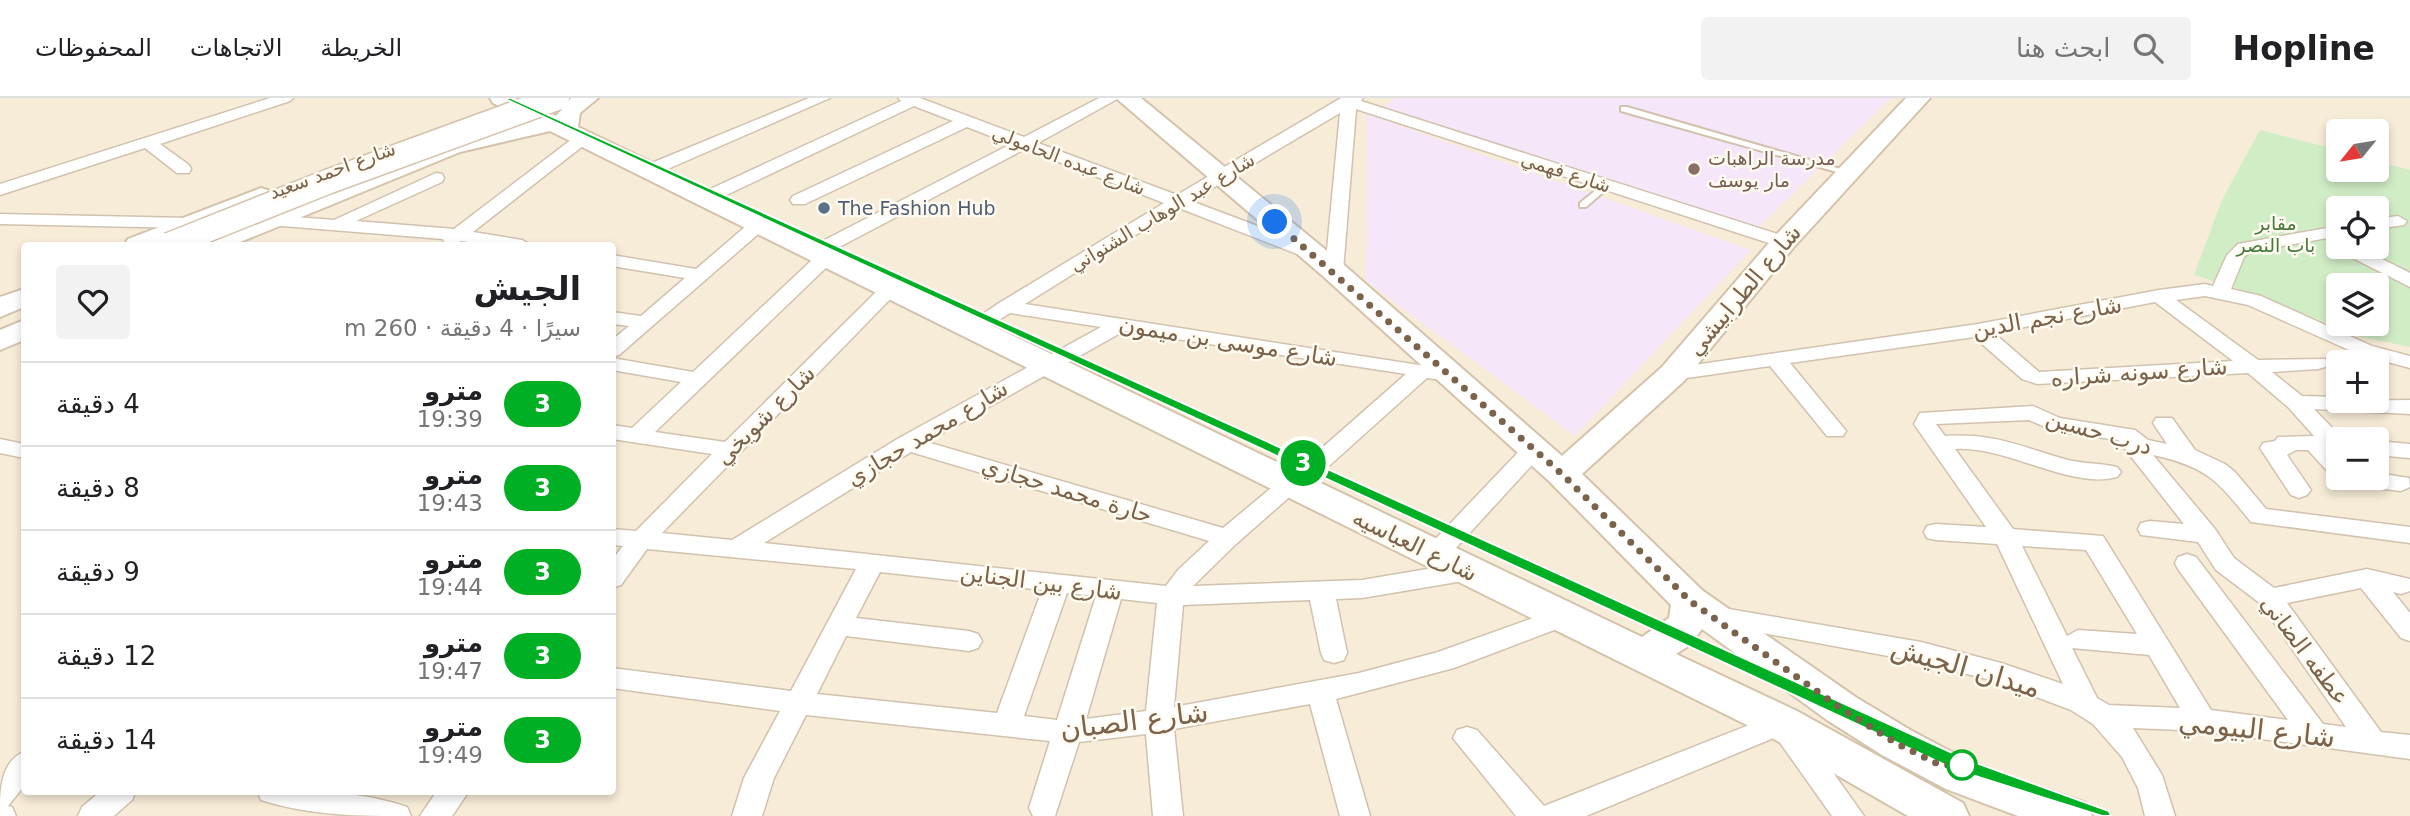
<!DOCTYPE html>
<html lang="ar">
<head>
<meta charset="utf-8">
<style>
	:root { --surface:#fff; --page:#f2f2f2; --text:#202124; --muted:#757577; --line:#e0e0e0 }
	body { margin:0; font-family:"DejaVu Sans","Noto Naskh Arabic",sans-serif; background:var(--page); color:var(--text); direction:rtl; height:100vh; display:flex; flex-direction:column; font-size:26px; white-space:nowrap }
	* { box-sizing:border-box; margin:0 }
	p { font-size:23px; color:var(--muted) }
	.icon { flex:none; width:38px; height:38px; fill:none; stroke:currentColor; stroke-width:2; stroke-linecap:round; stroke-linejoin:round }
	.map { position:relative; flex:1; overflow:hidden; direction:ltr }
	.sheet { position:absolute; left:21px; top:144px; width:595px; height:553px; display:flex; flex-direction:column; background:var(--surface); border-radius:7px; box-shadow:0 4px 10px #0003; direction:rtl }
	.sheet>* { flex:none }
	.badge { padding:0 14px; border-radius:23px; font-size:24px; line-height:46px }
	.needle { width:46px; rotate:240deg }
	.tools { position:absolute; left:2326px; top:21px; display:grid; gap:14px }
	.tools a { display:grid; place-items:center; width:63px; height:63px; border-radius:7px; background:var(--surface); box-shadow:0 4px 10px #0003; font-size:35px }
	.you { position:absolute; width:35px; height:35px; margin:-18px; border:5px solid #fff; border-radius:50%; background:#1a73e8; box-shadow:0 0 0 10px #1a73e833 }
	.map>.badge { position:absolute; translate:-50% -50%; box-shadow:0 0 0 4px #fff }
	.round { display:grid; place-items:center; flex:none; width:74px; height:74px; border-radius:7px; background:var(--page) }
	.headline { display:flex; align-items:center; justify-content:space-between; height:119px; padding:0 35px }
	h1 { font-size:33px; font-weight:700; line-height:52px }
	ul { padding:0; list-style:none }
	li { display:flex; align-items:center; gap:21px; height:84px; padding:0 35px; border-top:2px solid var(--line) }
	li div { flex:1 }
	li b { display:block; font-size:26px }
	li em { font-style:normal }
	li .badge { min-width:77px; font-weight:700; text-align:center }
	header { display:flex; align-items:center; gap:42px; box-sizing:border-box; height:98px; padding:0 35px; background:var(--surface); border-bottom:2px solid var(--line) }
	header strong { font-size:33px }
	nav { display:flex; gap:38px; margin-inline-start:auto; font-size:24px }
	.search { width:490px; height:63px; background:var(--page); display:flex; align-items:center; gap:18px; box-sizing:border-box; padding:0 24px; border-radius:7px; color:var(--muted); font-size:26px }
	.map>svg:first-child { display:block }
	.residential { fill:#f6ecd7; fill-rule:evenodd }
	.education { fill:#f6e6fa }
	.green { fill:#d1edc6; fill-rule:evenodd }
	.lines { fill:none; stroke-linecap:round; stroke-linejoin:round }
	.lane-casing { stroke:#d1c2ae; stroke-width:4 }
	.street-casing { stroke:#d1c2ae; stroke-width:3 }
	.secondary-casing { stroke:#d4c3ab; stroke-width:4 }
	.lane { fill:#fff; fill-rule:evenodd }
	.street { fill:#fff; fill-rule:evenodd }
	.secondary { fill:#fff; fill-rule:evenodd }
	.secondary-bridge-casing { stroke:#d4c3ab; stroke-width:27; stroke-linecap:butt }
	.secondary-bridge { stroke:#fff; stroke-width:24 }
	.line { fill:#00af23; stroke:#fff; stroke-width:2 }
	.walk { stroke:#7a624b; stroke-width:7; stroke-dasharray:0 12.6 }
	.education-dot { fill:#8d6e63; stroke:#fffbf1; stroke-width:2.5 }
	.service-dot { fill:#5c6f8a; stroke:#fffbf1; stroke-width:2.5 }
	.stop-dot { fill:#fff; stroke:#00af23; stroke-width:3.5 }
	.labels { text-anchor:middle; stroke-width:5; stroke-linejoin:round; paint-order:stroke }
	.far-education-label { font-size:19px; fill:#785e54; stroke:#fffbf1; text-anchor:start }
	.far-street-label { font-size:19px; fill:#7a624b; stroke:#fffbf1 }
	.far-service-label { font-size:19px; fill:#4e5e75; stroke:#fffbf1; text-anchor:start }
	.far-park-label { font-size:19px; fill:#487a3f; stroke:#fffbf1 }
	.street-label { font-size:23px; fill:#7a624b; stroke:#fffbf1 }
	.near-street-label { font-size:28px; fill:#7a624b; stroke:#fffbf1 }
</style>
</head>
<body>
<header>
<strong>Hopline</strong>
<div class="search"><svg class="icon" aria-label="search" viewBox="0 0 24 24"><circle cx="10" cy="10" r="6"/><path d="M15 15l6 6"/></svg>ابحث هنا</div>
<nav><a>الخريطة</a><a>الاتجاهات</a><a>المحفوظات</a></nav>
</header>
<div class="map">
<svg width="2410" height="718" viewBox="0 0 2410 718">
	<rect width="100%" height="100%" fill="#fdf8ea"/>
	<path class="residential" d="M0,0H2410V718H0ZM2338,33H2376V72H2338ZM2338,110H2376V149H2338ZM24,147H612V693H24ZM2338,187H2376V226H2338ZM2338,264H2376V303H2338ZM2338,341H2376V380H2338Z"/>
	<path class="education" d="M1395,0H1891L1756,132L1383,10Z
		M1367,16L1751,152L1575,338L1366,183Z"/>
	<path class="green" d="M2260,32L2338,52V72H2376L2377,63L2410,72V249L2357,238L2262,198L2194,177L2222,102ZM2338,110H2376V149H2338ZM2338,187H2376V226H2338Z"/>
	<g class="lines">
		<g class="lane-casing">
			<path id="lane" d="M1621,9H1627L1851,74L1847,77L1844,76L1621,13Z
				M1606,84L1609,85V89L1586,109H1580V105Z"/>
		</g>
		<g class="street-casing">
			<path id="street" d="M270,0H293L290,3L160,46L189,67L191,71L189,75H177L145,50L0,97V86Z
				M809,0H830L654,77H642L640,73L642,69Z
				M898,0H920L1024,39L1099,0H1119L1038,45L1177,97L1341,0H1363L1361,3L1790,140L1793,144L1784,149L1778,148L1356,11L1343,173L1334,179L1327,177L1325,173L1340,15L1191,103L1319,151L1321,155L1319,159H1305L1179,110L1025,206L1458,273L1462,277L1458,281L1451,283L1427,280L1301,393L1294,395L1236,446L1193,488L1362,482L1469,464L1478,467L1482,473L1478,479L1469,482L1362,500L1336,501L1347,555L1344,562L1334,565L1324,562L1321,555L1310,502L1183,507L1174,609L1359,575L1438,554L1561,510L1570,512L1574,519L1570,526L1454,570L1336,601L1370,718H1340L1310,606L1174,631L1183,718H1153L1146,636L1079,644L1055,718H1033L1029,710L1050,643L806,617L774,680L762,718H732L744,680L780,613L612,590V570L791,593L856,471L647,451L621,487L612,490V462L623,448L612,447V431L636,433L712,356L612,341V327L632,330L681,284L612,272V260L693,274L814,160L805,155L807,151L1011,46L967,29L805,106H793L790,102L793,98L953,23L914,8L720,100H708L705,96L708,92L901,3ZM1025,51L1164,105L999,205L961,231L964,235H978L1010,215L1101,229L899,340L732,442L662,435L900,191L897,187H883L725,344L655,334L832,164L834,160L828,155ZM1124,233L1406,276L1289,379L1282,381L1223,430L927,344ZM911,354L1209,443L1178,472L1166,488L764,445ZM880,474L1042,492L997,615L817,596L846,538L969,553L978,550L982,543L978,536L969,533L856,520ZM1067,495L1096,498L1057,622L1024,618ZM1121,501L1157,505L1146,613L1086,621Z
				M582,36L590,41L588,44L473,134L522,142L531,147H488L461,143L453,147L445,146L443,141L270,127L261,122L270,117L334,122L436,75L442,76L444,80L442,84L356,123L454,131L576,38Z
				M0,116L189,120L198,125L189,130L0,126Z
				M2398,118L2407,123L2404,127L2376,131V121Z
				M758,122L764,123L767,127L764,131L619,257L612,259V242L629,228L612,226V214L641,218L685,180L612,168V157L696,171L752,123Z
				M2338,128V138L2250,154L2244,159L2231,191L2261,198L2372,248L2410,258V270L2358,256L2248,207L2205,198L2176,202L2258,262L2325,261L2328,265L2325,269L2318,271L2272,274L2302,298L2338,299V303L2410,302V316L2314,311L2343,341H2338V354H2335L2338,357V378L2330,376L2308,352H2296L2287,357L2311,392L2307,397L2299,400L2291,397L2260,350L2263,345L2275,343L2278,339L2314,338L2288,309L2248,275L2037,286L2022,281L1974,239L1790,265L1846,333L1843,338H1827L1770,268L1673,282L1666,280L1663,276L1666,272L1673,270L1978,226L2159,192L2205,186L2213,188L2227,157L2238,146ZM2155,204L2233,263L2039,274L1994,235Z
				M2338,146V149H2358L2410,175V189L2339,153L2336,149Z
				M2033,308L2060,320L2135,332L2148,342L2167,346L2153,325L2156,320H2172L2195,352L2225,366L2235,374L2266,411L2410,429V445L2251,424C2217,382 2207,369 2153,357L2215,431L2234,460L2274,490L2367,471L2410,481V493L2401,496L2393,494L2410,515V543L2401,540L2361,490L2287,505L2381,634L2410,637V661L2202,633L2133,630L2162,677L2175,718H2145L2138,690L2122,659L2093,626L2071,612L1994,583L1921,564L1708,525L1704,518L1708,511L1717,509L1921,544L2001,565L2063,586L1997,446L1936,442L1927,440L1924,434L1927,428L1936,426L1986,429L1914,326L1920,315ZM2029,322L2054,333L2118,342L2184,426L2150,423L2141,425L2138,431L2141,437L2198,444L2216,472L2261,506L2346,629L2323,626L2196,459L2187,456L2178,459L2175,465L2178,471L2288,622L2211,612L2103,438L2013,431L1955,351C2008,348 2071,392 2117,379L2121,374L2117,369C2101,365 2084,366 2068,362C2021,349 1996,335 1945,338L1936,326ZM2022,448L2086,452L2137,536L2078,532L2067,538ZM2072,550L2149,557L2180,610L2109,607L2097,600Z
				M0,341L24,346V360L0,355Z
				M2376,343L2410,346V360L2376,357Z
				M1534,344L1542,346L1545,351L1542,356L1444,463L1435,466L1426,463L1423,457L1426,451L1526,346Z
				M2376,375L2409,380L2410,389L2401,393L2350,387L2342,385L2338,380H2376Z
				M1782,614L1792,617L1864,718H1832L1776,639L1586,718H1516L1453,640L1457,632L1467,629L1477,632L1544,708Z
				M24,654V688L8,708L12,709L16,718H0C0,693 0,664 24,654Z
				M101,693H136L132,702L114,718H78L82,709Z
				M257,693C308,693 358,692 407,709L411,718C360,718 311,718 261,702Z
				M437,693H469L452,718H420Z"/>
		</g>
		<g class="secondary-casing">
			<path id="secondary" d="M490,0H519L556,18L571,0H598L580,15L578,29L1642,539L1669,520L1671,507L1550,384L1324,179L1116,0H1141L1344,167L1562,358L1662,269L1775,138L1906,0H1930L1793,150L1684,283L1582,376L1703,493L1857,600L1912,633L1976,667L2086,705L2092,718H2018L1946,691L1882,657L1827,622L1702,531L1690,547L1676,556L1797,613L1963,705L1969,718H1908L1767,637L550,33L460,54L233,147H197L201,141L444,44L531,24L493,5Z
				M261,90L270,93L274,98L270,103L161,147H124L128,141Z
				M24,191V209L0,219V199Z
				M24,222V242L0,252V232Z"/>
		</g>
		<use href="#lane" class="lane"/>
		<use href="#street" class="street"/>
		<use href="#secondary" class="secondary"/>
		<g class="secondary-bridge-casing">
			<path id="secondary-bridge" d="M169,147L327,84L557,0"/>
		</g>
		<use href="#secondary-bridge" class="secondary-bridge"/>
	</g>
	<path class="line" d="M503,0H511L1968,662L2109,713L2111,718H2102L1956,672Z"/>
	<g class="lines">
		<path class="walk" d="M1275,124L1562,376L1690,503L1842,611L1896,645L1940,667H1962"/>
	</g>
	<circle class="education-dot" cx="1694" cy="71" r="7"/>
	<circle class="service-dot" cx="824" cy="110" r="7"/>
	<circle class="stop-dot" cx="1962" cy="667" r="14"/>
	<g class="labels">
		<g class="far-education-label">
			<text x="1708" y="67">مدرسة الراهبات<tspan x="1708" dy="22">مار يوسف</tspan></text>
		</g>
		<g class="far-street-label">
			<text transform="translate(1069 62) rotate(21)" y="7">شارع عبده الحامولي</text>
			<text transform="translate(332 72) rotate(-20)" y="7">شارع احمد سعيد</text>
			<text transform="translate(1566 74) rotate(18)" y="7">شارع فهمي</text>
			<text transform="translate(1162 114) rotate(-31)" y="7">شارع عبد الوهاب الشنواني</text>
		</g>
		<g class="far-service-label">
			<text x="838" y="117">The Fashion Hub</text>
		</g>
		<g class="far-park-label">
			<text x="2276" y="132">مقابر<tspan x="2276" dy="22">باب النصر</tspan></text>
		</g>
		<g class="street-label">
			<text transform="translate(1744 192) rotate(-50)" y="8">شارع الطرابيشي</text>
			<text transform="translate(2047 219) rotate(-10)" y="8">شارع نجم الدين</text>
			<text transform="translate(1228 243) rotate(9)" y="8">شارع موسى بن ميمون</text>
			<text transform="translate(2139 274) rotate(-4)" y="8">شارع سونه شراره</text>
			<text transform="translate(765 317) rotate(-45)" y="8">شارع شويخي</text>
			<text transform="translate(2099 334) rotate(16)" y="8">درب حسين</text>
			<text transform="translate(927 335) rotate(-31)" y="8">شارع محمد حجازي</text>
			<text transform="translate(1067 392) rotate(17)" y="8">حارة محمد حجازي</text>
			<text transform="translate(1415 447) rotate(26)" y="8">شارع العباسيه</text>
			<text transform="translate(1041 484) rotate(7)" y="8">شارع بين الجناين</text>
			<text transform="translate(2305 552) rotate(53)" y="8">عطفه الضاني</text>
		</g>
		<g class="near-street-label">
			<text transform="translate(1966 569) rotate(16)" y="10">ميدان الجيش</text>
			<text transform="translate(1134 622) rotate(-7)" y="10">شارع الصبان</text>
			<text transform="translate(2257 631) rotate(6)" y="10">شارع البيومي</text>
		</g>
	</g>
</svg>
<div class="tools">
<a><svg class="needle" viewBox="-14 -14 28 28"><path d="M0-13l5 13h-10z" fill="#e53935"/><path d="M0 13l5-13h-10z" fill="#757577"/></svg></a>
<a><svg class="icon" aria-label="locate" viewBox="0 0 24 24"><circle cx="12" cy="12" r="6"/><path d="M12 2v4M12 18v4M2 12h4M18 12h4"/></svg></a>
<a><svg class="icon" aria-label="layers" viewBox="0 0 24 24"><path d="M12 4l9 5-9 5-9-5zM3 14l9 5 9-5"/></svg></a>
<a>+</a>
<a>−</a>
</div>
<div class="you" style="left:1275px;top:124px"></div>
<b class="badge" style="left:1303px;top:365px;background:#00af23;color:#fff">3</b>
<section class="sheet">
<div class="headline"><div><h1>الجيش</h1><p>سيرًا · 4 دقيقة · 260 m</p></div><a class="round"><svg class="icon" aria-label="heart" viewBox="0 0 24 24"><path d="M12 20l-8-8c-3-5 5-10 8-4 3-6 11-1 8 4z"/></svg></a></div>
<ul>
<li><span class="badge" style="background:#00af23;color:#fff">3</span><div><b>مترو</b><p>19:39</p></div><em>4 دقيقة</em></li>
<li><span class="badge" style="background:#00af23;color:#fff">3</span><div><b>مترو</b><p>19:43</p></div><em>8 دقيقة</em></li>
<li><span class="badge" style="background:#00af23;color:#fff">3</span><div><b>مترو</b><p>19:44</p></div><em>9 دقيقة</em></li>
<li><span class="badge" style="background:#00af23;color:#fff">3</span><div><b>مترو</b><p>19:47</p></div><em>12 دقيقة</em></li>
<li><span class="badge" style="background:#00af23;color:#fff">3</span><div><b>مترو</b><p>19:49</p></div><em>14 دقيقة</em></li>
</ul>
</section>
</div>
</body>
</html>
